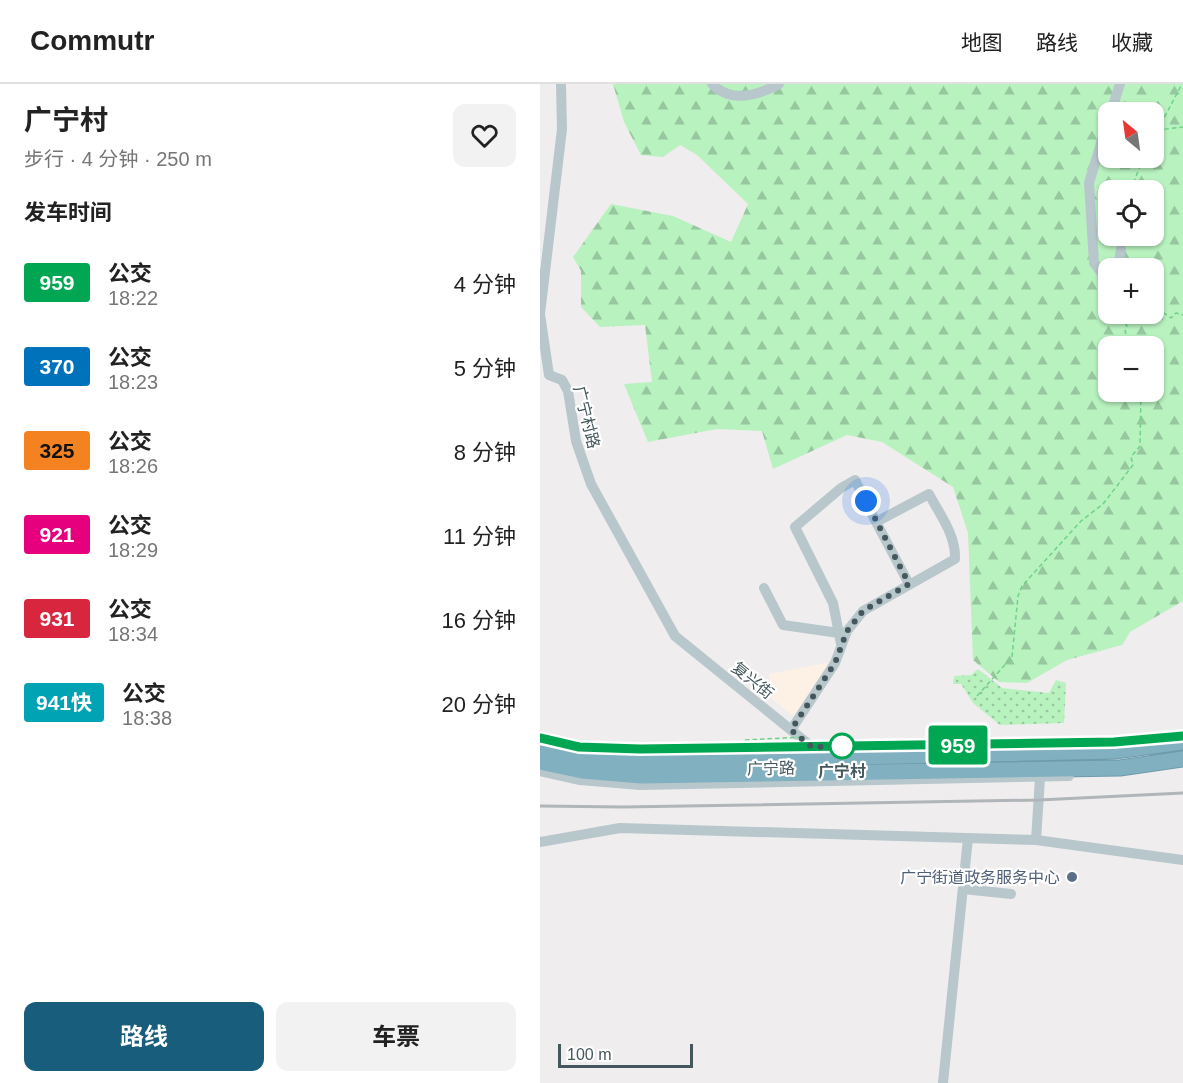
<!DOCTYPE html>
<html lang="zh">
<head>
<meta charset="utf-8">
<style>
	:root { --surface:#fff; --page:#f2f2f2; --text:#222; --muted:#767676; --line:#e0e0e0; --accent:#185e7c }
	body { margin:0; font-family:Helvetica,"Noto Sans SC",sans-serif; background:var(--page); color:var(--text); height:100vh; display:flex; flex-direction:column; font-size:22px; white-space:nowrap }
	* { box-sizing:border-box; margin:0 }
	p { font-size:20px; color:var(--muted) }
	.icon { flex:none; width:33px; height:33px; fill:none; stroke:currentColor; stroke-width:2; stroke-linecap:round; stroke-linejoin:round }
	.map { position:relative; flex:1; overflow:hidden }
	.side { display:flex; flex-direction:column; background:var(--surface); width:540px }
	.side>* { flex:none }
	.badge { padding:0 12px; border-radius:4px; font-size:21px; line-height:39px }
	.needle { width:39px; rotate:331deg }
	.fabs { position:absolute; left:558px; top:18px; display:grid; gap:12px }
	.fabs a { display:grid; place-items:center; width:66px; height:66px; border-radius:12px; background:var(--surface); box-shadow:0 2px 4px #0004; font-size:30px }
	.scale { position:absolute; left:18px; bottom:15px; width:135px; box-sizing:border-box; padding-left:6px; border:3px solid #44575c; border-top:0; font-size:16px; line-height:21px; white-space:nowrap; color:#44575c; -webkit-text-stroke:4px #fff; paint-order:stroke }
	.you { position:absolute; width:30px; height:30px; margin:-15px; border:4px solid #fff; border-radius:50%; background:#1a73e8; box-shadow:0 0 0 9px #1a73e833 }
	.map>.badge { position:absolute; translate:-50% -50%; box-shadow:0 0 0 3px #fff }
	h2 { padding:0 24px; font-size:22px; line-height:54px }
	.round { display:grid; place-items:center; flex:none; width:63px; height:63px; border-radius:12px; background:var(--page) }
	.head { display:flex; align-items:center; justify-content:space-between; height:102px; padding:0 24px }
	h1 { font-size:28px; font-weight:700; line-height:45px }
	.primary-button { display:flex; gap:12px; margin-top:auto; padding:12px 24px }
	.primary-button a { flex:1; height:69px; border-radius:12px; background:var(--accent); color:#fff; font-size:24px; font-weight:700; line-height:69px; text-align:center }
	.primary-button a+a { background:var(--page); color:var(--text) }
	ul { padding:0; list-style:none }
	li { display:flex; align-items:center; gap:18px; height:84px; padding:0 24px }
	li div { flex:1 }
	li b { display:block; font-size:22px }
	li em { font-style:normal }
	li .badge { min-width:66px; font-weight:700; text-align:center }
	header { display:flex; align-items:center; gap:36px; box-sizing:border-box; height:84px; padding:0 30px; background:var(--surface); border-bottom:2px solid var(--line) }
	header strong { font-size:28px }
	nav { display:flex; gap:33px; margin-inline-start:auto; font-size:21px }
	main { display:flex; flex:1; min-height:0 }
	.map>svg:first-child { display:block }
	.commercial { fill:#fdf0e5 }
	.grass { fill:url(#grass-dots) }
	.forest { fill:url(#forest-firs); fill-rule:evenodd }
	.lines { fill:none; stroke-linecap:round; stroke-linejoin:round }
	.highway-casing { stroke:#6d9bac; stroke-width:17 }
	.path { stroke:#6ed287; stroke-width:1.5; stroke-dasharray:4.5 3; stroke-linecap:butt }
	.minor { stroke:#b8c7cc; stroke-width:10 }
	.highway { stroke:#81b0c0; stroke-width:15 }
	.rail { stroke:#afb5b9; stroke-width:3 }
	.path-bridge { stroke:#6ed287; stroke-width:1.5; stroke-dasharray:4.5 3; stroke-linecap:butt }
	.line-casing { stroke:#fff; stroke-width:14 }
	.line { stroke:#00a651; stroke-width:9 }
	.walk { stroke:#44575c; stroke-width:6; stroke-dasharray:0 10.8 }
	.stop-dot { fill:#fff; stroke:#00a651; stroke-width:3 }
	.service-dot { fill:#5c6f8a; stroke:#fff; stroke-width:2 }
	.labels { text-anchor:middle; stroke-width:4.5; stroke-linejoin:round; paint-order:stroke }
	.street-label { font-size:16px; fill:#44575c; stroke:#fff }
	.stop-label { font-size:16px; font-weight:bold; fill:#44575c; stroke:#fff }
	.service-label { font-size:16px; fill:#4e5e75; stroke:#fff; text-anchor:end }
</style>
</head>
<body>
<header>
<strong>Commutr</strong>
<nav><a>地图</a><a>路线</a><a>收藏</a></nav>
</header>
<main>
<section class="side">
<div class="head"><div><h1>广宁村</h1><p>步行 · 4 分钟 · 250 m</p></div><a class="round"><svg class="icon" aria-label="heart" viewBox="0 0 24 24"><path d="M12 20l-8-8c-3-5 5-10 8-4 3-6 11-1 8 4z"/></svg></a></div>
<h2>发车时间</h2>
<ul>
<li><span class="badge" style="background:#00a651;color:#fff">959</span><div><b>公交</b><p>18:22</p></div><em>4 分钟</em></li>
<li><span class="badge" style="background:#0072bc;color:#fff">370</span><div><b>公交</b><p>18:23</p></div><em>5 分钟</em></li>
<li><span class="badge" style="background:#f58220;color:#111">325</span><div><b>公交</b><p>18:26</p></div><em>8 分钟</em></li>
<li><span class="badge" style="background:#e6007e;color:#fff">921</span><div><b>公交</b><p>18:29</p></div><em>11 分钟</em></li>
<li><span class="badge" style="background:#d7263d;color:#fff">931</span><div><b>公交</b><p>18:34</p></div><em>16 分钟</em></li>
<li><span class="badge" style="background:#00a3b4;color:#fff">941快</span><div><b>公交</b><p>18:38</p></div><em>20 分钟</em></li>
</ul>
<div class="primary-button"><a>路线</a><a>车票</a></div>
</section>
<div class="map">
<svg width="643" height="999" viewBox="0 0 643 999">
	<defs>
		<pattern id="grass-dots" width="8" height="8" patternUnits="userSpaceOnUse" patternTransform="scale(1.5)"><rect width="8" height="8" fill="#b8f2bf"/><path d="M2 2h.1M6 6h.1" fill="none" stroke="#97c79e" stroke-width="1.8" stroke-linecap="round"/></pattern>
		<pattern id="forest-firs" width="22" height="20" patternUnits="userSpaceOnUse" patternTransform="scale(1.5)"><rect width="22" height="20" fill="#b8f2bf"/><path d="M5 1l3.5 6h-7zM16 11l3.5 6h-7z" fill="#97c79e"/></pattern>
	</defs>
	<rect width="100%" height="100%" fill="#f0edee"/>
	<path class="commercial" d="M291,578L255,634L230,613L229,590Z"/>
	<path class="grass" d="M438,585L462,604L509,609L516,596L526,599L524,639L460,641L433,619L421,600H413L414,592L431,591Z"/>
	<path class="forest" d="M73,0H643V517L590,548L582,561L527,576L487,599L459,598L433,576L428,449L413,403L342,358L307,351L233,385L222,347L177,345L108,358L84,300L112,298L105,241L60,243L41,223V187L33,173L71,120L133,132L191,158L208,120L157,71L140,61L123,73L101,71L84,38ZM568,28H614V74H568ZM568,106H614V152H568ZM568,184H614V230H568ZM568,262H614V308H568Z"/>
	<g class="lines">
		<g class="highway-casing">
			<path id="highway" d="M0,663L40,673L102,678L575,667L643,658
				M0,678L42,687L102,692L580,684L643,675"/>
		</g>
		<path class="path" d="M617,46L643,43
			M614,53L642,0
			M591,106L603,74
			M608,230L624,229L631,234L636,229L643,231
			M585,262L590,255L585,248L587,242L583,236L592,231L589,230
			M437,612L472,573L478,512L482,502L541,437L563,420L593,381L591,373L600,362L601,308"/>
		<path class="minor" d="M172,0C192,20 218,11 239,0
			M571,28L580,0
			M568,36L549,99L554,179L561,188H568
			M574,184L579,177L581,165
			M9,291L22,296L28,307L36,357L51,400L135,552L272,663
			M9,291L0,230L22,45L21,0
			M224,504L243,541L299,549
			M301,560L293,519L255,443L301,404L315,396L336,438
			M251,646L295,579L307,547L323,527L415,475C416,451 400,431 389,410L336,438L369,500
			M0,655L40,663L100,665L574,658L613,655
			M0,687L40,696L100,701L529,692
			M496,756L500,694
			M0,758L80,744L496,756L643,776
			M423,805L471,810
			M403,999L428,754"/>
		<use href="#highway" class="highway"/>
		<path class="rail" d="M0,722L83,723L499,716L643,709"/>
		<path class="path-bridge" d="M205,656L263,653V662H282"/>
	</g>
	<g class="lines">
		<g class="line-casing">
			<path id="line" d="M0,654L39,663L100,665L574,658L643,652"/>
		</g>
		<use href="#line" class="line"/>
		<path class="walk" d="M302,662L272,663L251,646L295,579L307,547L323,527L369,500L326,417"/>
	</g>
	<circle class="stop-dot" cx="302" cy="662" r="12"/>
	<circle class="service-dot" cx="532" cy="793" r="6"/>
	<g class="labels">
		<g class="street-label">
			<text transform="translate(47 333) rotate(76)" y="6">广宁村路</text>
			<text transform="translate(213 596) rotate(39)" y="6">复兴街</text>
			<text transform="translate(231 684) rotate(-1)" y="6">广宁路</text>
		</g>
		<g class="stop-label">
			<text x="302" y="693">广宁村</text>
		</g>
		<g class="service-label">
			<text x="520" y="799">广宁街道政务服务中心</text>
		</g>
	</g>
</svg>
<div class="fabs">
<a><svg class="needle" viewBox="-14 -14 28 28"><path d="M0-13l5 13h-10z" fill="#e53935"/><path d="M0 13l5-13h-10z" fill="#767676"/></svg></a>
<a><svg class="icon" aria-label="locate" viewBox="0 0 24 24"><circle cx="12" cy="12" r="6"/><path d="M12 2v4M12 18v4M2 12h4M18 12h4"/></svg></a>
<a>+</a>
<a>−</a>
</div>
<div class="scale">100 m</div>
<div class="you" style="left:326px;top:417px"></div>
<b class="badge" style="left:418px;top:661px;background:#00a651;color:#fff">959</b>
</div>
</main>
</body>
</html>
